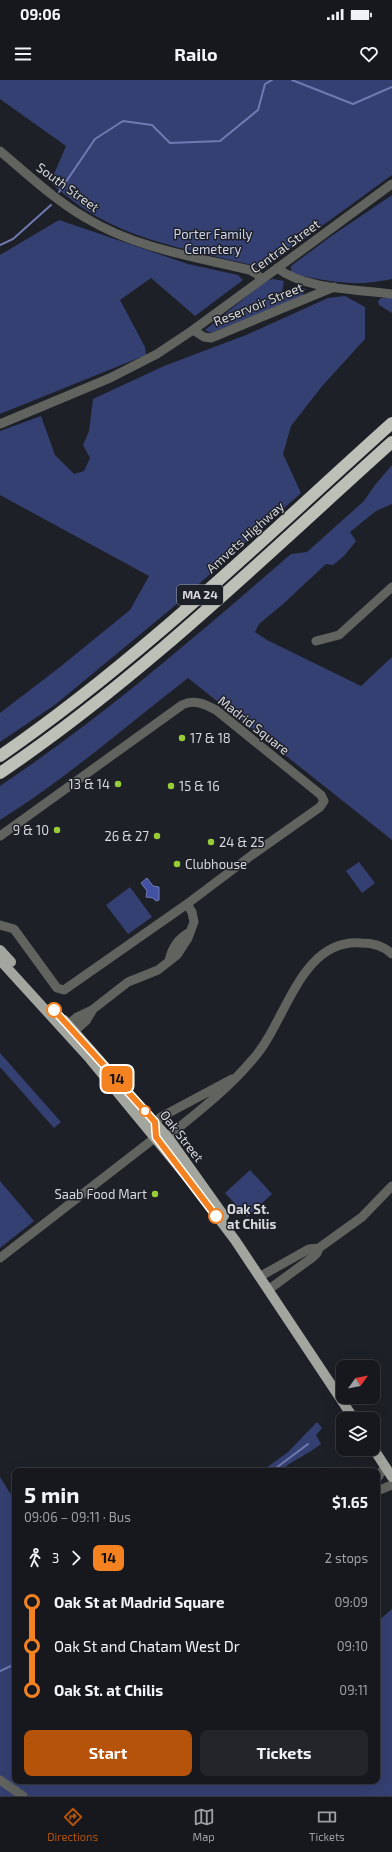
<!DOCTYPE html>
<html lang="en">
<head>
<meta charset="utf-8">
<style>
	:root { --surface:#16181d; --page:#23252a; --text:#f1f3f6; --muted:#9ea0a4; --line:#35373b; --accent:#b45309 }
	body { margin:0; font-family:"Exo 2",sans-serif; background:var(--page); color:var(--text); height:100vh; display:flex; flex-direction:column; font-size:15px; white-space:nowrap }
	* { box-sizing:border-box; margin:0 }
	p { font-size:13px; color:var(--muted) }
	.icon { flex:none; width:22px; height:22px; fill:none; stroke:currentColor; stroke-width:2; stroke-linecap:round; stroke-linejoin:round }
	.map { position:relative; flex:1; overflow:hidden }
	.drawer { position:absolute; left:12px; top:1388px; width:368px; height:316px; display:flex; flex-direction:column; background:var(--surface); border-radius:8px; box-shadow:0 4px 16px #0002,0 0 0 1px var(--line) }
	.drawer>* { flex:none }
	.badge { padding:0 8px; border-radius:6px; font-size:14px; line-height:26px }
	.needle { width:26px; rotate:57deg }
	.buttons { position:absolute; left:336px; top:1280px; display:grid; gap:8px }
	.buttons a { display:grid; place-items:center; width:44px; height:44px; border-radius:8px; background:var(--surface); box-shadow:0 4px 16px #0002,0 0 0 1px var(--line); font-size:20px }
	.map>.badge { position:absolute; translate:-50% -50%; box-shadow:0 0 0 2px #fff }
	.legs { display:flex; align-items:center; gap:6px; height:44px; padding:0 12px; font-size:13px }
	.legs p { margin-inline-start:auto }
	.head { display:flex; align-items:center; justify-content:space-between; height:68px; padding:0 12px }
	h1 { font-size:22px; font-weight:700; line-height:30px }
	.button { display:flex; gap:8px; margin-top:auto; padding:8px 12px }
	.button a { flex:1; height:46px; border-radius:8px; background:var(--accent); color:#fff; font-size:16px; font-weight:700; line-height:46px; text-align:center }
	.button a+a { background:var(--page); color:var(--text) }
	ul { padding:0 12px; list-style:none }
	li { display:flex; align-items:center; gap:14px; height:44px; font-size:15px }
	li i { display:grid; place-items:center; width:6px; height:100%; margin:0 5px; background:currentColor }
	li i::after { content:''; width:10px; height:10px; margin:-5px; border:3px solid; border-radius:50%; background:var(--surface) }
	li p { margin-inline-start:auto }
	li:first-child i { background:linear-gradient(#0000 50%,currentColor 0) }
	li:last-child i { background:linear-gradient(currentColor 50%,#0000 0) }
	.status { display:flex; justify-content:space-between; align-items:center; height:28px; padding:0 20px; background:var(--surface); direction:ltr }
	.status svg { height:11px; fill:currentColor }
	header { display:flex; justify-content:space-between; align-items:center; height:52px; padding:0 12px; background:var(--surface); font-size:18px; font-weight:700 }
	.dock { display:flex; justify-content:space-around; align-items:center; height:56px; border-top:1px solid var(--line); background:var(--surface); font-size:11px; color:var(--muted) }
	.dock a { display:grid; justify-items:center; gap:2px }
	.dock .active { color:var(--accent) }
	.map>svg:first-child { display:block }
	.green { fill:#354072 }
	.water { fill:#4251a1; stroke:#6f7ab3 }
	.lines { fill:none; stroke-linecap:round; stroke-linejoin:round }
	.stream { stroke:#6f7ab3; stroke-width:2 }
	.minor { stroke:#61635f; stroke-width:9 }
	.major { stroke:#a2a69e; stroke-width:10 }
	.highway { stroke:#bcc0b7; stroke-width:12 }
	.line-1-casing { stroke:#fff; stroke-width:9 }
	.line-1 { stroke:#f58220; stroke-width:6 }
	.poi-dot { fill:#97cc38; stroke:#1e2027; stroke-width:1.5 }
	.stop-1-dot { fill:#fff; stroke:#f58220; stroke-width:2 }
	.labels { text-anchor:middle; stroke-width:3; stroke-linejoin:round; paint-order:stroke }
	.shield { fill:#1e2027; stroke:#a0a2a7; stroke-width:1 }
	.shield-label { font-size:12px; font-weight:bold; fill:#d7d9de }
	.street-label { font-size:13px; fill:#d7d9de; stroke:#1e2027 }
	.park-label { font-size:13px; fill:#cdd4eb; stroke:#1e2027 }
	.poi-label { font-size:13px; fill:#d7d9de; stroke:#1e2027; text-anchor:start }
	.stop-label { font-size:13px; font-weight:bold; fill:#d7d9de; stroke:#1e2027; text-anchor:start }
</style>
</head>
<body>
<div class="status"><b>09:06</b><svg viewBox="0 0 49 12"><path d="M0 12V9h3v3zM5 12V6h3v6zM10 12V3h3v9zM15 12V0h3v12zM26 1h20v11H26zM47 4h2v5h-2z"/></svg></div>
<header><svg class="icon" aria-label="menu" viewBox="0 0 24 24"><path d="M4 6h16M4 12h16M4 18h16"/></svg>Railo<svg class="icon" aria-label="heart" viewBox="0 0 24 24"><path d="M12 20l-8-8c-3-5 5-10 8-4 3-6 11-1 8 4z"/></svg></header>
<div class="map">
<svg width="392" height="1716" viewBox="0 0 392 1716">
	<rect width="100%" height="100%" fill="#1e2027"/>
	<path class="green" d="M0,0H392V95L264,188C198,171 123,162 68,117C62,112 55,108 51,101L66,66L0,19Z
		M392,115V199C363,205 347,204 318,199C309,197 299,196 291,192V186L330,157Z
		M59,140L188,184L238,195L243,200L195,236L151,198L120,220L145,267L146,275L0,334V175Z
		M273,199L284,201L282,211L286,213L293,212L295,207L306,209L302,216L211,253L205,250L266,201Z
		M345,216L365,227V259L323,305L291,346L283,374L301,413L172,528L56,624L0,662V633L60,587L130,530L149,496L0,415V351L41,336L55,375L74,394L84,391L90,378L83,365L89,351L93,319L164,286L246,255L328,218Z
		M381,218H392V233L379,225L378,221Z
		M392,385V424L376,431L350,452L356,461L344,476L333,485L326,484L283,524L259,544L255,552L267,560L361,606L392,577V760L188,598C126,646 67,698 0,740V706C103,637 197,555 291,474L307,472L364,421L375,405Z
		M359,782L375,803L362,813L346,791Z
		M130,807L152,837L128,854L106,825Z
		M0,973L61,1042L54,1048L0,987Z
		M250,1090L272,1114L247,1137L225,1113Z
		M0,1101L34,1141L0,1168Z
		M317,1342L322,1348L316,1355L321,1364C308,1374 293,1380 280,1391H262L288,1372Z
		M0,1397L15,1421V1701H377V1542L392,1529V1716H0Z"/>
	<path class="water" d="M147,798L153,806L159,807V820L156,821L153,818L146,817L147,811L141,803Z"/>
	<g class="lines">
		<path class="stream" d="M292,0L353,24L392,7
			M59,112L95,59L123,41L152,45L170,63L220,61L258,30L265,4L272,0
			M0,165L13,159L51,125
			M272,1391L308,1364
			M0,1591L15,1584"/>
		<path class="minor" d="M0,71C27,94 55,120 86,138C135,168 195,177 250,190L257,194L261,200
			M277,188C306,210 357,209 392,214
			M193,250L204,257L211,258L334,207
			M0,344L110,298L157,274L193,250L392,104
			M316,561L339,555L392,507
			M0,756L182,625C194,619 205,624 216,630L321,715L324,721L320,727L252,775L187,824L64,910L57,908L14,849L0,845
			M169,881C172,867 178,859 190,852
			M63,949L77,937L92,930L128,902L158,890L177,875L188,858L194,842L192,832L187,824
			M69,956L86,941L92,931
			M155,1050V1042L161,1037L232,999
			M161,1057H167C198,1032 228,1009 253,979C286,943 300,858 361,863C372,863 384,866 392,874
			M0,1178L156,1057
			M259,1197L309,1169L319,1168
			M268,1210L313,1177L317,1173L319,1168L362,1137L392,1106
			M377,1399L385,1386
			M377,1411L392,1405
			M0,1700L23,1716"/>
		<path class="major" d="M0,870L11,882
			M0,880L90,979L188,1098L235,1160L354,1339
			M64,940L170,1060L224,1136
			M373,1368L392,1397"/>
		<path class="highway" d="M0,676C141,579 265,457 392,343
			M0,693C142,597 265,476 392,362"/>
	</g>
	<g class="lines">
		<g class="line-1-casing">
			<path id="line-1" d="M54,930L155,1042L156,1057L216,1136"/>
		</g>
		<use href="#line-1" class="line-1"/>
	</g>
	<g class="poi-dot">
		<circle cx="182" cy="658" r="4"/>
		<circle cx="118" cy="704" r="4"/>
		<circle cx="171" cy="706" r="4"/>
		<circle cx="57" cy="750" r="4"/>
		<circle cx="157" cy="756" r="4"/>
		<circle cx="211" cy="762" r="4"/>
		<circle cx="177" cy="784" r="4"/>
		<circle cx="155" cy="1114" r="4"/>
	</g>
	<g class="stop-1-dot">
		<circle cx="54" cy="930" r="7"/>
		<circle cx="145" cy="1031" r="5"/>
		<circle cx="216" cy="1136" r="7"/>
	</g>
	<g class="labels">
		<rect class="shield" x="177" y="505" width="46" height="20" rx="3"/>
		<g class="shield-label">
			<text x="200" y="519">MA 24</text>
		</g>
		<g class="street-label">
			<text transform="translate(68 107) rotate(36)" y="5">South Street</text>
			<text transform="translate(285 166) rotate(-36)" y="5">Central Street</text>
			<text transform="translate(258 224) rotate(-22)" y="5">Reservoir Street</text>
			<text transform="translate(245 457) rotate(-42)" y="5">Amvets Highway</text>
			<text transform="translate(254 645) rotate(38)" y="5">Madrid Square</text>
			<text transform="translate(182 1056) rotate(52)" y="5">Oak Street</text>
		</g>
		<g class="park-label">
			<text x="213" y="159">Porter Family<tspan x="213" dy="15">Cemetery</tspan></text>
		</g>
		<g class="poi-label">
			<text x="190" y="663">17 &amp; 18</text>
			<text x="110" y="709" text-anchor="end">13 &amp; 14</text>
			<text x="179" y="711">15 &amp; 16</text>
			<text x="49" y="755" text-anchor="end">9 &amp; 10</text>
			<text x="149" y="761" text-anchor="end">26 &amp; 27</text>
			<text x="219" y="767">24 &amp; 25</text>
			<text x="185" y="789">Clubhouse</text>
			<text x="147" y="1119" text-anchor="end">Saab Food Mart</text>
		</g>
		<g class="stop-label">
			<text x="227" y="1134">Oak St.<tspan x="227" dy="15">at Chilis</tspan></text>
		</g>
	</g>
</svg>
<div class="buttons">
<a><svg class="needle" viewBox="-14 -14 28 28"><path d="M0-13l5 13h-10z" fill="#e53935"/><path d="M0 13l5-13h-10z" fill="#9ea0a4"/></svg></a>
<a><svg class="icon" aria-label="layers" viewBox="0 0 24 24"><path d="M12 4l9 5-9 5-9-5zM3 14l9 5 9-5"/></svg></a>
</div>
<b class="badge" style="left:117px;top:999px;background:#f58220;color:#111">14</b>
<section class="drawer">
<div class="head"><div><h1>5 min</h1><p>09:06 – 09:11 · Bus</p></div><b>$1.65</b></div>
<div class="legs"><svg class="icon" aria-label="walk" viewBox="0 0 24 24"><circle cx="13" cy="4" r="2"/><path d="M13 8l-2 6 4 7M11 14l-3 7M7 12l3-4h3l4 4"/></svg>3<svg class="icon" aria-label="forward" viewBox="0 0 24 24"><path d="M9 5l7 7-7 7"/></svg><b class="badge" style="background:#f58220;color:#111">14</b><p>2 stops</p></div>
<ul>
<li><i style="color:#f58220"></i><b>Oak St at Madrid Square</b><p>09:09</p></li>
<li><i style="color:#f58220"></i><span>Oak St and Chatam West Dr</span><p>09:10</p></li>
<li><i style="color:#f58220"></i><b>Oak St. at Chilis</b><p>09:11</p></li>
</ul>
<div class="button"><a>Start</a><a>Tickets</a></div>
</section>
</div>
<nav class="dock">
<a class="active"><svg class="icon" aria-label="directions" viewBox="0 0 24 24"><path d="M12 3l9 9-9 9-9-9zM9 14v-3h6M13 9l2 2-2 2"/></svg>Directions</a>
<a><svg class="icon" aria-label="map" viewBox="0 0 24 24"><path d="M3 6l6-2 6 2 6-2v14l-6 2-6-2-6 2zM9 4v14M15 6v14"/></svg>Map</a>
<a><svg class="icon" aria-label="tickets" viewBox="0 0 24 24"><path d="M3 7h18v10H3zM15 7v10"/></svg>Tickets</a>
</nav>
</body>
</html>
